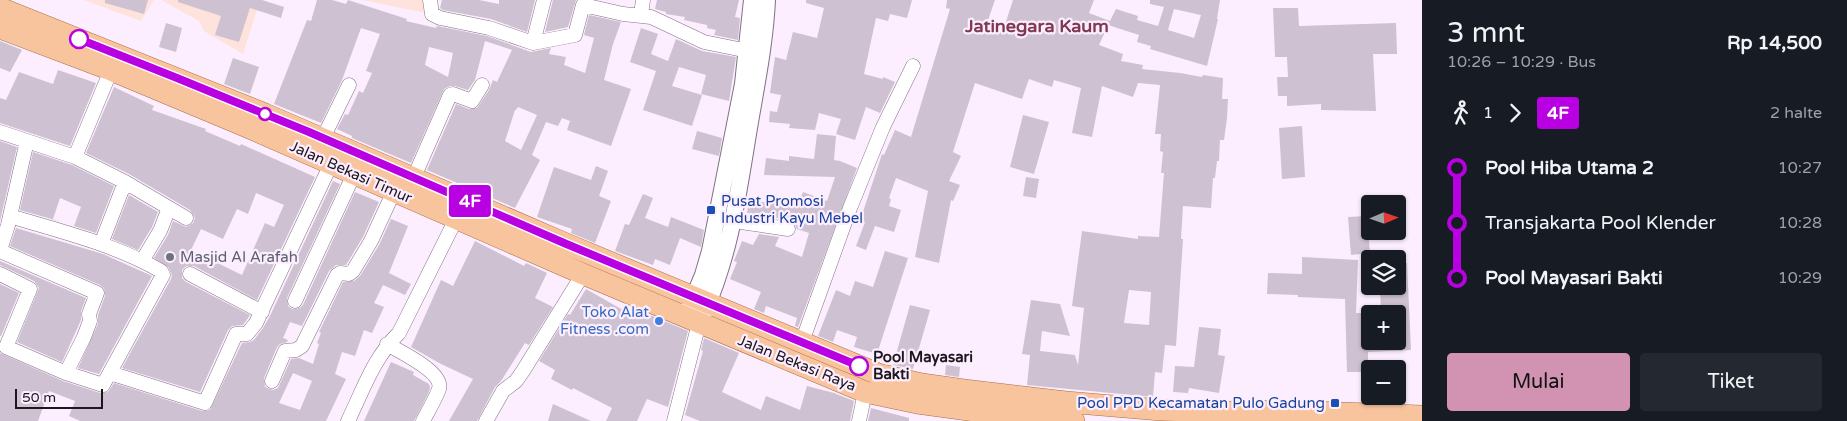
<!DOCTYPE html>
<html lang="id">
<head>
<meta charset="utf-8">
<style>
	:root { --surface:#171b24; --page:#242831; --text:#f1f3f6; --muted:#9ea1a6; --accent:#d193b1 }
	body { margin:0; font-family:"Varela Round",sans-serif; background:var(--page); color:var(--text); height:100vh; display:flex; flex-direction:column; font-size:19px; white-space:nowrap }
	* { box-sizing:border-box; margin:0 }
	p { font-size:16px; color:var(--muted) }
	.icon { flex:none; width:28px; height:28px; fill:none; stroke:currentColor; stroke-width:2; stroke-linecap:round; stroke-linejoin:round }
	.map { position:relative; flex:1; overflow:hidden }
	.details { display:flex; flex-direction:column; background:var(--surface); width:425px }
	.details>* { flex:none }
	.badge { padding:0 10px; border-radius:4px; font-size:18px; line-height:32px }
	.needle { width:32px; rotate:88deg }
	.buttons { position:absolute; left:1361px; top:195px; display:grid; gap:10px }
	.buttons a { display:grid; place-items:center; width:45px; height:45px; border-radius:5px; background:var(--surface); box-shadow:0 1px 4px #0004; font-size:25px }
	.scale { position:absolute; left:15px; bottom:12px; width:88px; box-sizing:border-box; padding-left:5px; border:2px solid #1c171d; border-top:0; font-size:14px; line-height:18px; white-space:nowrap; color:#1c171d; -webkit-text-stroke:4px #fceeff; paint-order:stroke }
	.map>.badge { position:absolute; translate:-50% -50%; box-shadow:0 0 0 2px #fff }
	.legs { display:flex; align-items:center; gap:8px; height:55px; padding:0 25px; font-size:16px }
	.legs p { margin-inline-start:auto }
	.summary { display:flex; align-items:center; justify-content:space-between; height:85px; padding:0 25px }
	h1 { font-size:28px; font-weight:600; line-height:38px }
	.cta { display:flex; gap:10px; margin-top:auto; padding:10px 25px }
	.cta a { flex:1; height:58px; border-radius:5px; background:var(--accent); color:#111; font-size:20px; font-weight:600; line-height:58px; text-align:center }
	.cta a+a { background:var(--page); color:var(--text) }
	ul { padding:0 25px; list-style:none }
	li { display:flex; align-items:center; gap:18px; height:55px; font-size:19px }
	li i { display:grid; place-items:center; width:8px; height:100%; margin:0 6px; background:currentColor }
	li i::after { content:''; width:12px; height:12px; margin:-6px; border:4px solid; border-radius:50%; background:var(--surface) }
	li p { margin-inline-start:auto }
	li:first-child i { background:linear-gradient(#0000 50%,currentColor 0) }
	li:last-child i { background:linear-gradient(currentColor 50%,#0000 0) }
	main { display:flex; flex:1; min-height:0 }
	.map>svg:first-child { display:block }
	.industrial { fill:#fde3dc }
	.building { fill:#cec1d1; fill-rule:evenodd }
	.lines { fill:none; stroke-linecap:round; stroke-linejoin:round }
	.minor-casing { stroke:#7f7381; stroke-width:15 }
	.tertiary-casing { stroke:#7f7381; stroke-width:18 }
	.primary-casing { stroke:#a86e47; stroke-width:22 }
	.minor { stroke:#fff; stroke-width:14 }
	.tertiary { stroke:#fff; stroke-width:16 }
	.primary { stroke:#f8c49e; stroke-width:21 }
	.line-1-casing { stroke:#fff; stroke-width:11 }
	.line-1 { stroke:#b900e2; stroke-width:8 }
	.stop-1-dot { fill:#fff; stroke:#b900e2; stroke-width:2.5 }
	.transit-dot { fill:#1a4fb4; stroke:#fceeff; stroke-width:2 }
	.worship-dot { fill:#6b7280; stroke:#fceeff; stroke-width:2 }
	.shop-dot { fill:#3f7fe0; stroke:#fceeff; stroke-width:2 }
	.labels { text-anchor:middle; stroke-width:4.5; stroke-linejoin:round; paint-order:stroke }
	.street-label { font-size:15px; fill:#1c171d; stroke:#fceeff }
	.transit-label { font-size:15px; fill:#164399; stroke:#fceeff; text-anchor:start }
	.worship-label { font-size:15px; fill:#5b616d; stroke:#fceeff; text-anchor:start }
	.shop-label { font-size:15px; fill:#366cbe; stroke:#fceeff; text-anchor:end }
	.stop-label { font-size:15px; font-weight:bold; fill:#1c171d; stroke:#fceeff; text-anchor:start }
	.quarter-label { font-size:18px; font-weight:bold; fill:#7f3a52; stroke:#fceeff }
</style>
</head>
<body>
<main>
<div class="map">
<svg width="1422" height="421" viewBox="0 0 1422 421">
	<rect width="100%" height="100%" fill="#fceeff"/>
	<path class="industrial" d="M84,0H154L141,21Z
		M161,0H260L243,54L204,31L199,21Z
		M362,0H431L426,13Z"/>
	<path class="building" d="M105,0H148L144,14L105,3Z
		M178,0H262L284,7L281,18L250,8L239,42L215,35L221,16L178,2Z
		M317,0H332L346,4L348,0L407,19L406,21L436,28L437,26L487,36L531,52L551,48L549,54L566,57L564,65L585,73L594,38L584,35L589,15L621,22L613,44L604,80L631,89L611,146L567,130L570,121L562,118L558,126L546,122L532,155L540,160L515,208L427,170L456,104L469,109L477,108L489,90L493,80L497,82L512,50L485,41L475,80L468,90L455,86H450L444,89L411,163L352,138V136L337,129L345,114L348,115L359,91L363,93L372,73L366,71L380,34L361,28L342,80L321,123L274,104L307,20L311,21ZM429,47L453,53L448,77L425,65ZM518,107L537,115L521,150L505,141L515,110H516Z
		M442,0H479L499,4V0H535L527,32L491,19L443,10L440,8Z
		M553,0H576L568,27L545,32Z
		M657,0H739L735,17L740,18L738,40L714,35L716,30L707,28V25L684,20L685,17L666,14V12L655,9Z
		M806,0H912L907,18L890,14L888,21L876,18L864,74L883,79V77L895,82L880,113L866,107L855,140L836,134L841,119L819,113L815,130L789,128L790,124L769,122L770,111L777,112L781,95L770,93L775,57L786,60L793,32L817,38L824,8L806,3Z
		M947,0H995L987,23L1004,28L1013,0H1094L1089,13L1110,21L1099,45L1123,54L1121,61L1143,65L1142,69L1180,73L1202,77L1203,75L1223,78L1222,99H1228L1227,118L1224,140H1220L1219,161H1217L1215,178H1213L1211,208L1183,206L1181,239H1183L1176,346L1165,345L1162,373L1155,372L1153,397L1027,385L1030,355L1022,354L1031,300L1060,304L1070,336L1042,331L1040,351L1075,355L1078,365L1084,308L1072,306L1082,231L1138,239V236L1159,237L1164,173H1161L1163,152L1160,151L1161,134H1155L1160,85L1138,83L1133,97L1102,86L1092,137L1072,133L1081,88L1054,80L1052,87L1029,79L1022,99L975,83L953,152L961,156L949,181L960,185L953,201L951,200L939,263L915,257L928,191L896,178L889,198L891,199L889,206L901,210L894,232L875,226L866,250L856,246L865,222L860,221L882,154L884,155L895,130L911,137L950,9L946,8ZM1129,290L1151,292L1149,325L1124,323Z
		M1150,0H1220L1217,19H1218L1207,66L1150,49L1151,46L1137,42L1139,35L1108,25L1116,9L1138,16L1137,20L1158,26L1164,7L1150,4ZM1174,9L1201,15L1194,38L1168,30Z
		M1273,8H1298L1299,26L1396,23L1397,54H1373L1376,111L1321,110V104L1287,106V96H1278L1277,77H1288L1287,57H1275Z
		M166,23L182,28L176,52L159,47Z
		M641,28L658,34L651,54L668,61L676,39L702,51L736,57L729,101L701,94L706,75L679,67L672,86L702,95L692,126L643,110L656,71L630,62Z
		M0,41L22,50L10,72L0,68Z
		M233,58L259,67L250,94L224,84Z
		M58,70L96,83L70,146L0,123V98L6,100L19,72L53,84Z
		M114,87L154,106L152,110L206,129L205,131L240,146L241,144L315,177L257,300L194,266H186L182,270V278L186,282L250,315L243,325L232,326L228,330L200,392L122,368L171,279L172,275L168,267L154,258L168,235L173,221L186,227L193,223L195,218L190,210L129,174L86,153ZM256,193L284,205L274,227L265,223L242,275L191,250L201,229L223,239L237,209L248,214Z
		M1023,115L1049,122L1034,174L1010,167Z
		M1302,126L1305,177L1282,179L1279,128Z
		M697,131L722,138L719,156L692,149Z
		M817,134L836,136L834,160L840,161L857,168L798,327L795,326L797,318L766,306L764,313L754,309L761,292L730,279L737,262L734,261L742,241L753,245L759,234L779,237L775,246L802,257L809,233L797,229L794,222L790,220L747,213L749,201L798,205L803,192L827,201L835,177L764,175L766,158L789,161V156L814,159Z
		M0,141L17,147L0,221Z
		M33,152L72,165L114,186L96,233L74,226L81,207L60,198L53,219L62,222L20,210Z
		M596,166L608,171L599,196L611,201L595,243L571,233L572,229L537,217L554,167L591,180Z
		M1026,177L1039,179L1036,198L1023,196Z
		M333,181L340,184L287,298L288,306L292,309L300,308L303,305L355,192L379,202L363,237L346,265H336L329,271L302,326L290,322L283,338L288,340L287,342L280,344L277,347L264,378L265,387L273,390L278,388L291,359L299,358L313,364L319,344L317,343L321,333L319,332L343,282L354,281L360,276L379,245L391,219L408,226L389,273L411,284L405,295L383,285L374,303L384,307L372,333L364,330L355,356L342,352L335,374L346,379L326,421H80L69,416L75,401L49,391L38,421H0V353L63,381L100,393L108,392L114,383L202,411L210,410L242,343L250,342L254,340L263,328L270,316ZM293,373L312,381L300,410L279,403Z
		M643,194L653,198L645,218L668,227L671,217L704,230L701,247L680,238L670,265L655,259L653,265L615,251L625,224L629,225Z
		M129,195L158,212L152,227L138,250L112,239Z
		M1367,216L1370,253L1351,255L1348,217Z
		M16,228L103,254L152,276L99,374L78,368L98,324V315L105,296L104,288L100,285L10,246Z
		M475,241L524,266L526,263L547,273L535,298L553,307L529,345L525,343L501,381L495,387L477,421H449L473,379L441,364L411,347L441,280L453,286Z
		M885,251L908,258L877,354L854,347L857,337L837,330L833,342L818,336L836,290L850,296L855,281L873,287Z
		M1302,257L1358,260L1356,313H1367L1368,341H1398V314H1381L1380,286H1398V263H1407L1411,350L1368,352V372H1347L1345,299L1298,297V295L1267,294L1268,273L1302,274Z
		M0,261L86,298L81,311V320L62,362L17,342L39,288L34,281L0,265Z
		M0,284L19,293L1,336H0Z
		M586,289L630,314L633,308L688,331L668,407L647,399L637,421H606L612,408L573,388L572,390L551,379L555,370L539,361L568,314L570,315Z
		M910,305L930,310L913,369L893,365Z
		M1199,327L1221,329L1218,355L1225,356L1219,393L1189,388L1188,393L1173,392L1175,366L1194,367Z
		M704,338L739,353L722,392L761,410L766,396L800,410L807,386L834,393L854,401L850,421H700L685,415L703,351L701,350Z
		M391,362L414,372L413,375L429,384L430,388L428,394L414,421H364Z
		M946,365L960,367L959,377L945,375Z
		M553,404L591,421H548Z
		M871,408L909,418V421H868Z"/>
	<g class="lines">
		<g class="minor-casing">
			<path id="minor" d="M430,0L432,14L440,18L489,28L533,43L575,35L583,5L623,14L651,17L704,42L748,51
				M641,15L643,0
				M533,43L544,0
				M0,132L75,157L125,182L186,218
				M323,138L349,85
				M75,157L111,70
				M414,177L450,95L453,94L472,101L482,85
				M734,221L788,229
				M101,244L125,182
				M0,250L8,225L27,141
				M0,251L97,293L89,314L90,321L84,337L66,373
				M142,261L160,231L169,208
				M0,274L30,289L6,347L66,373L103,385L163,275L161,271C114,244 62,232 10,216
				M190,274L262,312
				M295,301L354,174
				M802,342L850,208L883,127L913,66
				M387,344C400,352 444,372 439,389C435,400 428,411 423,421
				M110,373L205,403L236,334H247L256,323L331,164
				M272,381L285,351L296,350L302,346L337,275L340,273L349,274L353,271L371,241L394,191
				M348,421C363,390 374,357 399,333L459,213
				M486,421L503,391L516,381L523,371L583,274
				M674,421L699,323
				M859,421L865,392"/>
		</g>
		<g class="tertiary-casing">
			<path id="tertiary" d="M689,308L703,275L710,251L743,84L752,0
				M704,313C731,251 738,194 749,128C756,86 765,43 767,0"/>
		</g>
		<g class="primary-casing">
			<path id="primary" d="M0,8L265,114L564,243L878,374L922,384L964,390L1066,402L1161,410L1225,412L1291,411L1422,416
				M0,28L111,70L245,126L583,274L865,392L917,403L975,411L1074,421"/>
		</g>
		<use href="#minor" class="minor"/>
		<use href="#tertiary" class="tertiary"/>
		<use href="#primary" class="primary"/>
	</g>
	<g class="lines">
		<g class="line-1-casing">
			<path id="line-1" d="M79,39L177,78L309,132L564,243L859,366"/>
		</g>
		<use href="#line-1" class="line-1"/>
	</g>
	<g class="stop-1-dot">
		<circle cx="79" cy="39" r="9"/>
		<circle cx="265" cy="114" r="6"/>
		<circle cx="859" cy="366" r="9"/>
	</g>
	<g class="transit-dot">
		<rect x="706" y="205" width="10" height="10" rx="2.5"/>
		<rect x="1330" y="398" width="10" height="10" rx="2.5"/>
	</g>
	<circle class="worship-dot" cx="170" cy="257" r="5"/>
	<circle class="shop-dot" cx="659" cy="321" r="5"/>
	<g class="labels">
		<g class="street-label">
			<text transform="translate(351 172) rotate(24)" y="5">Jalan Bekasi Timur</text>
			<text transform="translate(797 363) rotate(22)" y="5">Jalan Bekasi Raya</text>
		</g>
		<g class="transit-label">
			<text x="721" y="206">Pusat Promosi<tspan x="721" dy="17">Industri Kayu Mebel</tspan></text>
			<text x="1325" y="408" text-anchor="end">Pool PPD Kecamatan Pulo Gadung</text>
		</g>
		<g class="worship-label">
			<text x="180" y="262">Masjid Al Arafah</text>
		</g>
		<g class="shop-label">
			<text x="649" y="317">Toko Alat<tspan x="649" dy="17">Fitness .com</tspan></text>
		</g>
		<g class="stop-label">
			<text x="873" y="362">Pool Mayasari<tspan x="873" dy="17">Bakti</tspan></text>
		</g>
		<g class="quarter-label">
			<text x="1037" y="32">Jatinegara Kaum</text>
		</g>
	</g>
</svg>
<div class="buttons">
<a><svg class="needle" viewBox="-14 -14 28 28"><path d="M0-13l5 13h-10z" fill="#e53935"/><path d="M0 13l5-13h-10z" fill="#9ea1a6"/></svg></a>
<a><svg class="icon" aria-label="layers" viewBox="0 0 24 24"><path d="M12 4l9 5-9 5-9-5zM3 14l9 5 9-5"/></svg></a>
<a>+</a>
<a>−</a>
</div>
<div class="scale">50 m</div>
<b class="badge" style="left:470px;top:201px;background:#b900e2;color:#fff">4F</b>
</div>
<section class="details">
<div class="summary"><div><h1>3 mnt</h1><p>10:26 – 10:29 · Bus</p></div><b>Rp 14,500</b></div>
<div class="legs"><svg class="icon" aria-label="walk" viewBox="0 0 24 24"><circle cx="13" cy="4" r="2"/><path d="M13 8l-2 6 4 7M11 14l-3 7M7 12l3-4h3l4 4"/></svg>1<svg class="icon" aria-label="forward" viewBox="0 0 24 24"><path d="M9 5l7 7-7 7"/></svg><b class="badge" style="background:#b900e2;color:#fff">4F</b><p>2 halte</p></div>
<ul>
<li><i style="color:#b900e2"></i><b>Pool Hiba Utama 2</b><p>10:27</p></li>
<li><i style="color:#b900e2"></i><span>Transjakarta Pool Klender</span><p>10:28</p></li>
<li><i style="color:#b900e2"></i><b>Pool Mayasari Bakti</b><p>10:29</p></li>
</ul>
<div class="cta"><a>Mulai</a><a>Tiket</a></div>
</section>
</main>
</body>
</html>
